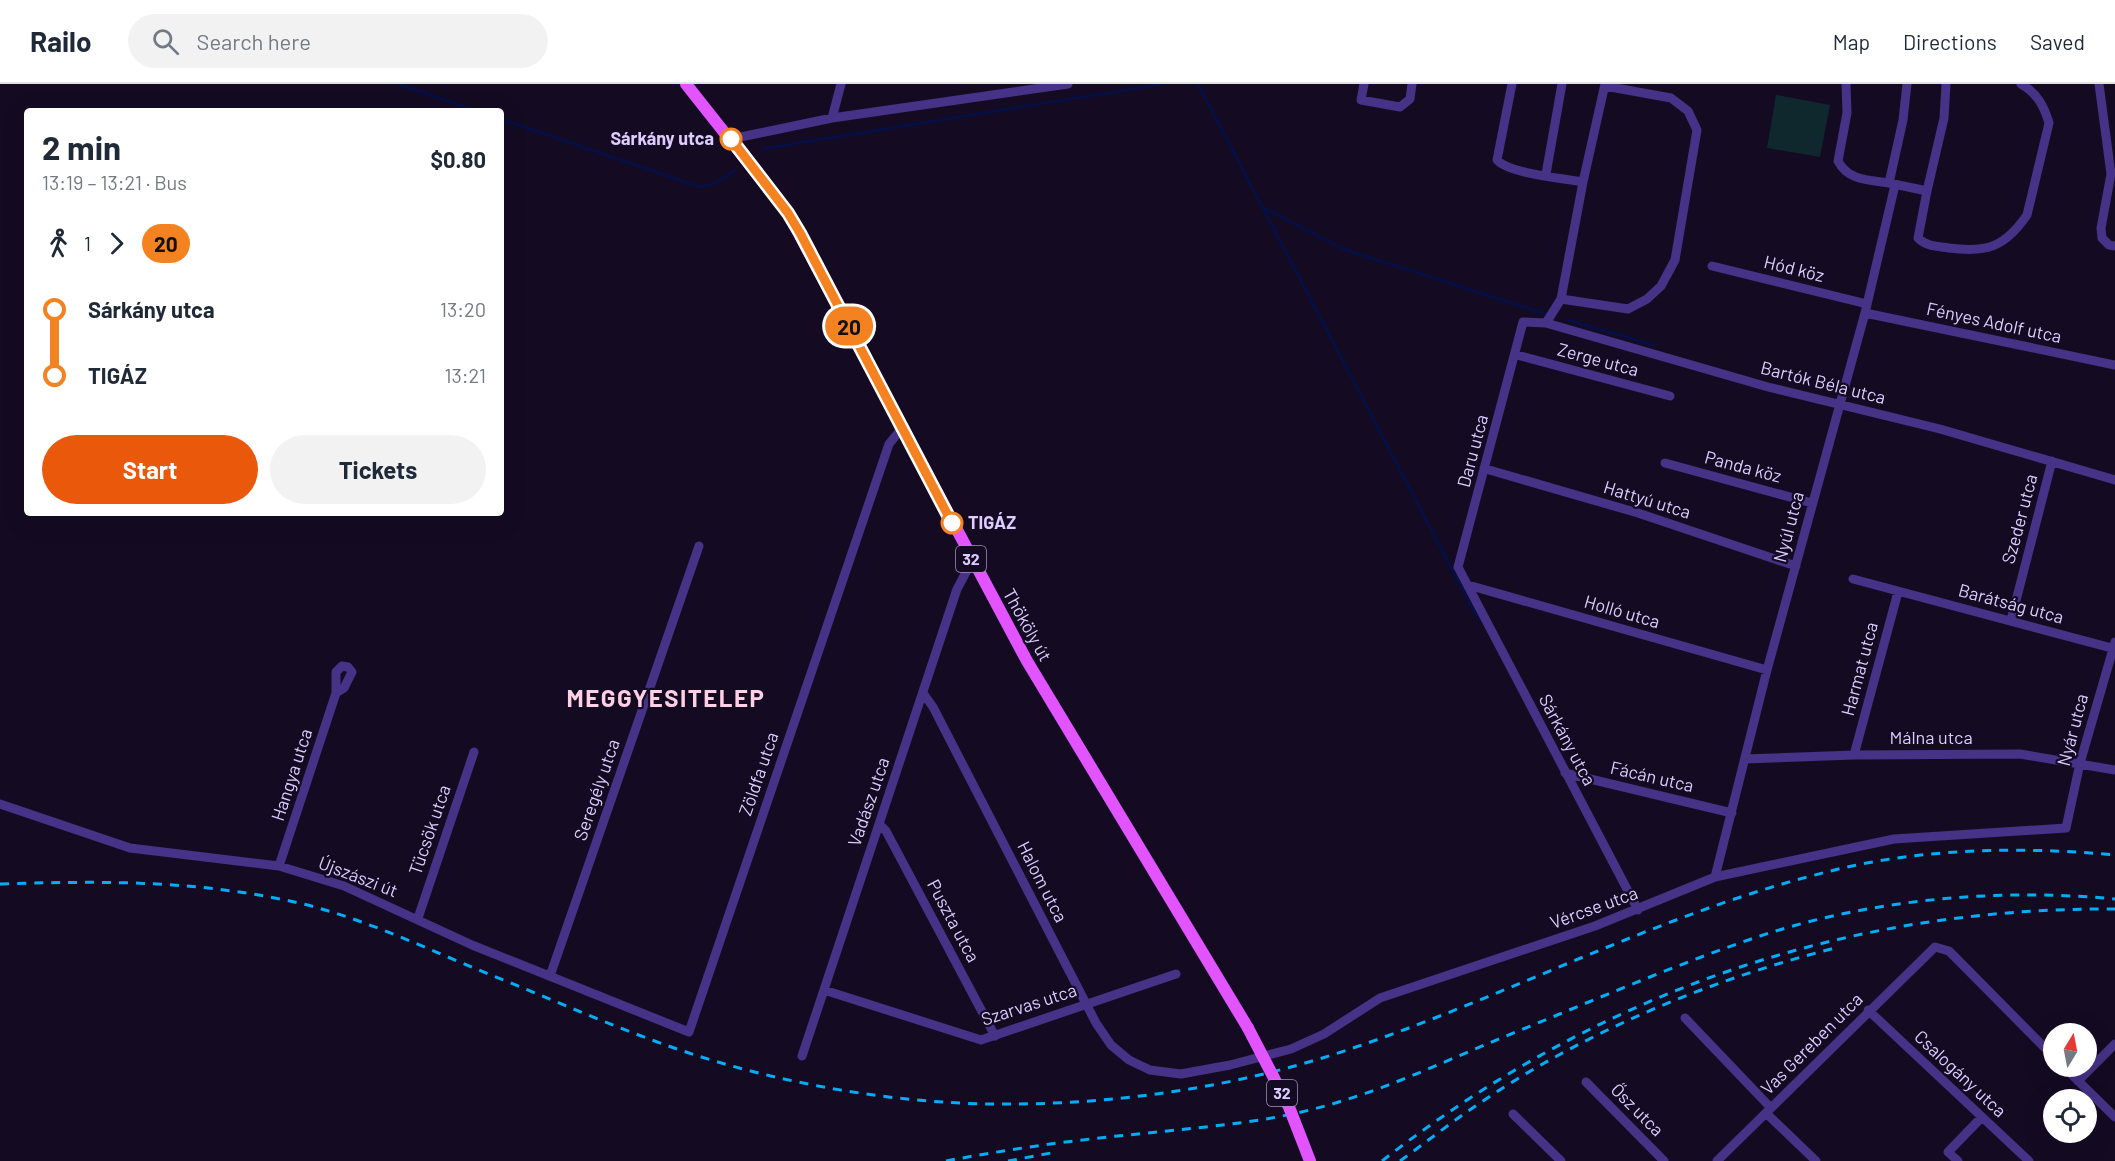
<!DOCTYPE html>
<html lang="en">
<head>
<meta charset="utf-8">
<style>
	:root { --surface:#fff; --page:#f2f2f3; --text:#1f2937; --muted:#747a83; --line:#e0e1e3; --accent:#ea580c }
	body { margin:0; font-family:Barlow,sans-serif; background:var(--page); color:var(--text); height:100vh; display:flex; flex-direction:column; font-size:22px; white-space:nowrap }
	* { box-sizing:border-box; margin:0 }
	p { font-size:20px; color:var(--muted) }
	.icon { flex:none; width:33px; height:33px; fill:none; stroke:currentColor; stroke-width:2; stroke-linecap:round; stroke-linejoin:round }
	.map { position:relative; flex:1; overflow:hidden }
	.sheet { position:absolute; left:24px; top:24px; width:480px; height:408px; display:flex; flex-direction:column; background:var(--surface); border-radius:6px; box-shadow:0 6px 24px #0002 }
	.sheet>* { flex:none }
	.badge { padding:0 12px; border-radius:20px; font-size:21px; line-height:39px }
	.needle { width:39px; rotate:10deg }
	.tools { position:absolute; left:2043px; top:939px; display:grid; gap:12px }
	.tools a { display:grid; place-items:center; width:54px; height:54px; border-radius:50%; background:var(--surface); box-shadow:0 6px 24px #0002; font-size:30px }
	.map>.badge { position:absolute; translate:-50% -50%; box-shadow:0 0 0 3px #fff }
	.legs { display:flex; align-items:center; gap:9px; height:66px; padding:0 18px; font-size:20px }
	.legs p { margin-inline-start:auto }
	.head { display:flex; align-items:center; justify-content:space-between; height:102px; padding:0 18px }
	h1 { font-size:33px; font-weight:700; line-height:45px }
	.cta { display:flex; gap:12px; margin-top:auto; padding:12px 18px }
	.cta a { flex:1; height:69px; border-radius:36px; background:var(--accent); color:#fff; font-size:24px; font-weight:700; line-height:69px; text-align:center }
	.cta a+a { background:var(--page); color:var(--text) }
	ul { padding:0 18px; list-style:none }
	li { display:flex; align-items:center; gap:21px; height:66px; font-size:22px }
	li i { display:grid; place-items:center; width:9px; height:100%; margin:0 8px; background:currentColor }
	li i::after { content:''; width:15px; height:15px; margin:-8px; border:4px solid; border-radius:50%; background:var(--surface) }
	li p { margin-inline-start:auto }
	li:first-child i { background:linear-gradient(#0000 50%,currentColor 0) }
	li:last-child i { background:linear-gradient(currentColor 50%,#0000 0) }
	header { display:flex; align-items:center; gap:36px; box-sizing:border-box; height:84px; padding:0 30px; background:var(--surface); border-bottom:2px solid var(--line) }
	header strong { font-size:28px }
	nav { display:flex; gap:33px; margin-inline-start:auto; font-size:21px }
	.search { width:420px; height:54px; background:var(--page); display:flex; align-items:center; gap:15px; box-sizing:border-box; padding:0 21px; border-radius:33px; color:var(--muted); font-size:22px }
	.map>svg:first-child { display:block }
	.green { fill:#0e282d }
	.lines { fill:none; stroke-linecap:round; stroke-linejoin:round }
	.stream { stroke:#050f43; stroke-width:3 }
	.minor { stroke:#463286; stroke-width:9 }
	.major { stroke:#e154ff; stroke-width:12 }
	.rail { stroke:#00aef8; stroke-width:3; stroke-dasharray:9 8; stroke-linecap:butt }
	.major-bridge { stroke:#e154ff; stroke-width:12 }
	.line-1-casing { stroke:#fff; stroke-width:14 }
	.line-1 { stroke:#f58220; stroke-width:9 }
	.stop-1-dot { fill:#fff; stroke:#f58220; stroke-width:3 }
	.labels { text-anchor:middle; stroke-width:4.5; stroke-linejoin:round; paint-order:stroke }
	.shield { fill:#140b23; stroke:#a193bd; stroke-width:1.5 }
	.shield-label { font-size:16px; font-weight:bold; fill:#ddcdff }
	.stop-label { font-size:18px; font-weight:bold; fill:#ddcdff; stroke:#140b23; text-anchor:end }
	.street-label { font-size:18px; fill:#ddcdff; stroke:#140b23 }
	.district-label { font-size:24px; font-weight:bold; letter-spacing:1.5px; fill:#ffcfe4; stroke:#140b23 }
</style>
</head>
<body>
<header>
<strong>Railo</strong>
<div class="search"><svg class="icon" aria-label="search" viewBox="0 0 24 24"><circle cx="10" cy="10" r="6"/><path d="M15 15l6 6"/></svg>Search here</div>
<nav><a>Map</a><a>Directions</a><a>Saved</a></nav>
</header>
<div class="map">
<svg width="2115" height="1077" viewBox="0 0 2115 1077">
	<rect width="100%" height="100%" fill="#140b23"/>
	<path class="green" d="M1776,11L1830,21L1820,73L1767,64Z"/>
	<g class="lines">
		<path class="stream" d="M398,0L477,27
			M1198,0L1478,535
			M501,35L700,103L716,99L735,86
			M763,66L767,64L1163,0
			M1266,125L1343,165L1549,231
			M1568,236L1653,261"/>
		<path class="minor" d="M1364,0L1361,16L1400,23L1410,15L1412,0
			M1512,0L1497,76C1510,90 1562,94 1583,98L1561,215L1546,239
			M1846,0L1847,29L1838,77C1848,97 1870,96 1889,99
			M1907,0L1903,36L1889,99L1927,107L1944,34L1946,0
			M2099,0L2111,90L2101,144L2102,154L2109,161L2115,162
			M832,34L841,0
			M731,55L832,34L1068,0
			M1546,90L1562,0
			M1583,98L1605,0
			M1927,107L1918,154C1927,163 1938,162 1949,164C1987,169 2005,163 2027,131L2049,39C2044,22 2037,9 2021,0
			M1712,182L1867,220
			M1561,215L1628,225L1647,215L1661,202L1675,176L1697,46L1688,27L1671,14L1605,2
			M1865,229L2115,281
			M1517,271L1670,312
			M1665,379L1812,419
			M1486,385L1638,429L1796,482
			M1853,495L2115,565
			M1468,501L1767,586
			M2011,536L2052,377
			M923,609L933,623L1096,939L1111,961L1129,976L1150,986L1181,990L1230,981L1291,965L1324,950L1380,914L1595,842L1715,793L1894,755L2066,744L2080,679L2115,558
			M1854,671L1898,508
			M1745,675L1854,671L2020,670L2115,686
			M1565,689L1732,729
			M0,720L130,764L279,782L344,802L472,861L689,948L889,360L902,344
			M879,740L886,747L995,952
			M279,782L336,609V588L342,582L348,583L352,588L344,604L336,609
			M1715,793L1767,586L1865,229L1895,101
			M1638,826L1458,483L1523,238L1546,239L1768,303L1940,345L2115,396
			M418,834L474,668
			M550,892L699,462
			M824,906L981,956L1176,890
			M1868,926L2029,1077
			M1685,934L1771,1024
			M802,972L957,505L972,477
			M2063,982L2115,1033
			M2078,997L2115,960
			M1586,998L1664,1077
			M1766,1029L1816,1077
			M1513,1030L1561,1077
			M1717,1077L1935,863L1949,867L2054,973
			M1958,1077L1948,1068L1982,1033"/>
		<path class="major" d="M686,0L788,129L1027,577L1248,944"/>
		<path class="rail" d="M0,800C98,797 188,796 285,816C356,830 424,864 491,891C556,917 620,946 686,968C782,1000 898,1020 999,1020C1118,1021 1244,1002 1356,963C1523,906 1679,820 1852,782C1936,764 2029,763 2115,771
			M946,1077C1009,1065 1074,1056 1138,1050C1210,1042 1272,1039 1342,1017C1398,1000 1452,974 1506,952C1590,918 1674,881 1760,852C1872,815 1998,804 2115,815
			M1008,1077L1051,1069
			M1382,1077C1596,910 1843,823 2115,825
			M1400,1077C1425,1059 1449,1040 1474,1023C1583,948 1711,895 1839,863"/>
		<path class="major-bridge" d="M1248,944L1289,1023L1310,1077"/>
	</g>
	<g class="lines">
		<g class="line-1-casing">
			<path id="line-1" d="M731,55L788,129L800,149L952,439"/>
		</g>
		<use href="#line-1" class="line-1"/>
	</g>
	<g class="stop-1-dot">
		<circle cx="731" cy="55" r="10"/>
		<circle cx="952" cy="439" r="10"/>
	</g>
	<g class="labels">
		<g class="shield">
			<rect x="956" y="462" width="30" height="26" rx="4.5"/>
			<rect x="1267" y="996" width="30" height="26" rx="4.5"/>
		</g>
		<g class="shield-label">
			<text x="971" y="481">32</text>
			<text x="1282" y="1015">32</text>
		</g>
		<g class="stop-label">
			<text x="714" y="61">Sárkány utca</text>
			<text x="968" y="445" text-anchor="start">TIGÁZ</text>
		</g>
		<g class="street-label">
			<text transform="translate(1794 185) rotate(14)" y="6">Hód köz</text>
			<text transform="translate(1994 239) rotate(12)" y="6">Fényes Adolf utca</text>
			<text transform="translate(1598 276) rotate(15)" y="6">Zerge utca</text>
			<text transform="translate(1823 299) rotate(14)" y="6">Bartók Béla utca</text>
			<text transform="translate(1473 367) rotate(-75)" y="6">Daru utca</text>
			<text transform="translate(1743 383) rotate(15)" y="6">Panda köz</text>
			<text transform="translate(1647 416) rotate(17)" y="6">Hattyú utca</text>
			<text transform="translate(2020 435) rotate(-75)" y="6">Szeder utca</text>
			<text transform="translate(1789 443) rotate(-75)" y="6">Nyúl utca</text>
			<text transform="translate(2011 520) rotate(15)" y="6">Barátság utca</text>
			<text transform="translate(1622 528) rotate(16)" y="6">Holló utca</text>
			<text transform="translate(1027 541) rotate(61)" y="6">Thököly út</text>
			<text transform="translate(1860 585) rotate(-75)" y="6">Harmat utca</text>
			<text transform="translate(2073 646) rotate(-75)" y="6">Nyár utca</text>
			<text x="1931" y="660">Málna utca</text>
			<text transform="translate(1567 656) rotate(62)" y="6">Sárkány utca</text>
			<text transform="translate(759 690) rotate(-71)" y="6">Zöldfa utca</text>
			<text transform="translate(292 691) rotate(-72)" y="6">Hangya utca</text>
			<text transform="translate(1652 693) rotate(13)" y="6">Fácán utca</text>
			<text transform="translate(597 706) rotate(-71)" y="6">Seregély utca</text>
			<text transform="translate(869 718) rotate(-71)" y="6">Vadász utca</text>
			<text transform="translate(430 746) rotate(-71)" y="6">Tücsök utca</text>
			<text transform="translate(358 793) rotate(21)" y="6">Újszászi út</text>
			<text transform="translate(1042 798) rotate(63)" y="6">Halom utca</text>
			<text transform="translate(1594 824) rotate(-20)" y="6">Vércse utca</text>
			<text transform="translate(953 837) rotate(62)" y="6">Puszta utca</text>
			<text transform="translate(1029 921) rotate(-18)" y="6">Szarvas utca</text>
			<text transform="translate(1812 960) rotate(-45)" y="6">Vas Gereben utca</text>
			<text transform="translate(1960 990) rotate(43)" y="6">Csalogány utca</text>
			<text transform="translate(1637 1026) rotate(45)" y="6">Ősz utca</text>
		</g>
		<g class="district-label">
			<text x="666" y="623">MEGGYESITELEP</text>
		</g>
	</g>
</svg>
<div class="tools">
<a><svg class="needle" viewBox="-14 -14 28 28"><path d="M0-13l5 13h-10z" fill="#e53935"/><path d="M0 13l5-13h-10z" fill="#747a83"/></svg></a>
<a><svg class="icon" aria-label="locate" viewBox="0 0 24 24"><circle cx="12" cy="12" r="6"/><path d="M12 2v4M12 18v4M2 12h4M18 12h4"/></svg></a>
</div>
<b class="badge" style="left:849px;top:242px;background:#f58220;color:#111">20</b>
<section class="sheet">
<div class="head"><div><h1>2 min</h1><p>13:19 – 13:21 · Bus</p></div><b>$0.80</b></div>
<div class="legs"><svg class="icon" aria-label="walk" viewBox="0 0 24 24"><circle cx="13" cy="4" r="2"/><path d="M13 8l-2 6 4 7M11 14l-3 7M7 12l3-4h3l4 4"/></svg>1<svg class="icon" aria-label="forward" viewBox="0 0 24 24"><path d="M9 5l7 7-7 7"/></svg><b class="badge" style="background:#f58220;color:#111">20</b></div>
<ul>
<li><i style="color:#f58220"></i><b>Sárkány utca</b><p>13:20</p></li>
<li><i style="color:#f58220"></i><b>TIGÁZ</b><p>13:21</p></li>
</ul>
<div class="cta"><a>Start</a><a>Tickets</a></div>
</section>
</div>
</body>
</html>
